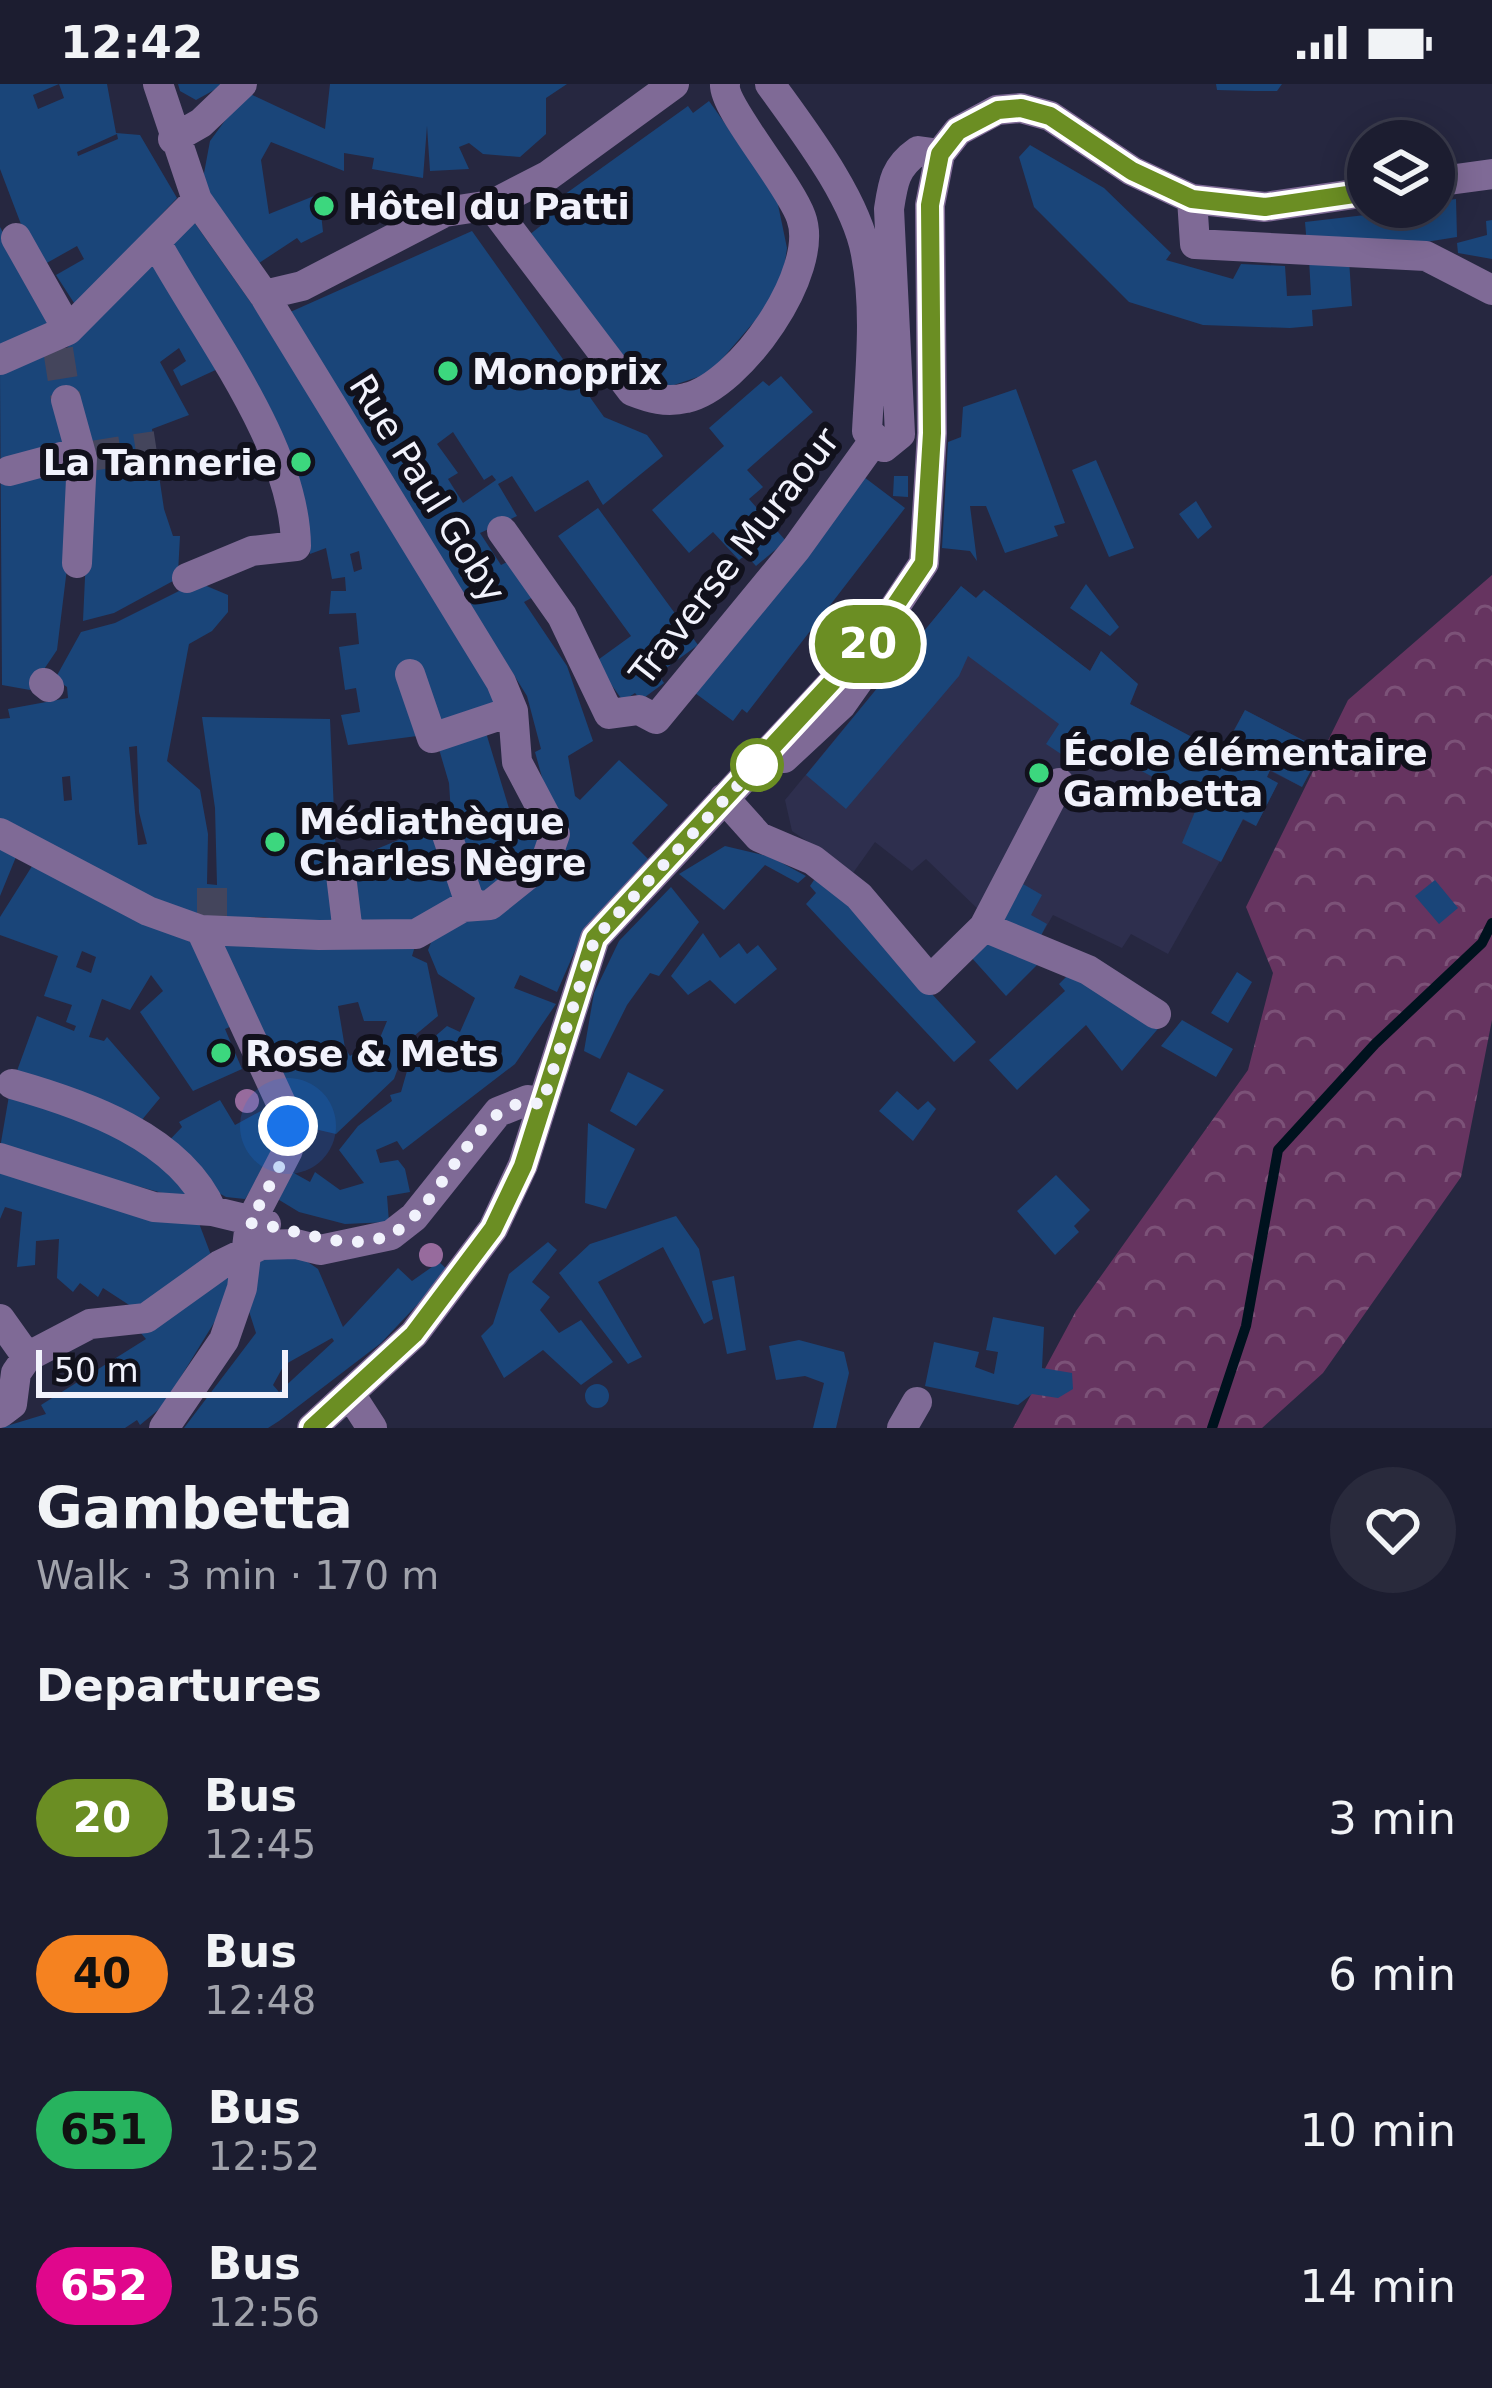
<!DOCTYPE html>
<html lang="en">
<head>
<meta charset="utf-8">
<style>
	:root { --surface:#1c1d30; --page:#292a3c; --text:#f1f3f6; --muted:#a0a2ab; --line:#3a3b4c }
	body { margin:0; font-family:"DejaVu Sans",sans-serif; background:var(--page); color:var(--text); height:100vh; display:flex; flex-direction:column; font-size:45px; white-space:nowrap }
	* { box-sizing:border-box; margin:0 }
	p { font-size:39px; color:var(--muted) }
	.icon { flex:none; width:66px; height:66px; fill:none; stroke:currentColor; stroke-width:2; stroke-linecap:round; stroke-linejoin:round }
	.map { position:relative; height:1344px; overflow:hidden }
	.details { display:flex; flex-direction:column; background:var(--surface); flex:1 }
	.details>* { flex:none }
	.badge { padding:0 24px; border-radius:39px; font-size:42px; line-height:78px }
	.controls { position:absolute; left:1347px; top:36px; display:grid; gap:24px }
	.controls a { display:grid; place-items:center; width:108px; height:108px; border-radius:50%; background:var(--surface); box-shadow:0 6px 30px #0003,0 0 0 3px var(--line); font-size:60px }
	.scale { position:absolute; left:36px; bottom:30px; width:252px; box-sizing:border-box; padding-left:12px; border:6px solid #f1f2fc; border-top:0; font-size:33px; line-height:42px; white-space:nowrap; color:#f1f2fc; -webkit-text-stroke:9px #11111c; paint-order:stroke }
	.you { position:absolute; width:60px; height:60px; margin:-30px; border:9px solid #fff; border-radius:50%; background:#1a73e8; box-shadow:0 0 0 18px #1a73e833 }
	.map>.badge { position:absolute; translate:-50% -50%; box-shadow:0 0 0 6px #fff }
	h2 { padding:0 36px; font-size:45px; line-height:108px }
	.round { display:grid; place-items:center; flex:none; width:126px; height:126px; border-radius:63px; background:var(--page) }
	.head { display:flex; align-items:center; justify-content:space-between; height:204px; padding:0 36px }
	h1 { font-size:57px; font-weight:700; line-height:90px }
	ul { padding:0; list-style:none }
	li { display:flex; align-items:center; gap:36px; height:156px; padding:0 36px }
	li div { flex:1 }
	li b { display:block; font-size:45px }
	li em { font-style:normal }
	li .badge { min-width:132px; font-weight:700; text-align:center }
	.status { display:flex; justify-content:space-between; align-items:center; height:84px; padding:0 60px; background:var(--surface); direction:ltr }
	.status svg { height:33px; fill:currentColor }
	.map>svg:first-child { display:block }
	.built { fill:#2e2f4e }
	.forest { fill:url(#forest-crowns) }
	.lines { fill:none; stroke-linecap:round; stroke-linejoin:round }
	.stream { stroke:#00121e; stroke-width:10 }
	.building { fill:#1a4579; fill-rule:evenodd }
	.minor-tunnel { stroke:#44455c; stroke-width:30; stroke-dasharray:30 15; stroke-linecap:butt }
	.minor { stroke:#7f6a96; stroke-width:30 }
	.tree { fill:#976b9d }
	.line-casing { stroke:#fff; stroke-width:27 }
	.line { stroke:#6b8e23; stroke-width:18 }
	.walk { stroke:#f1f2fc; stroke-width:12; stroke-dasharray:0 21.6 }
	.poi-dot { fill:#3cd77e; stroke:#11111c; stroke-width:4.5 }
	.stop-dot { fill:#fff; stroke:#6b8e23; stroke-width:6 }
	.labels { text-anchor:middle; stroke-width:12; stroke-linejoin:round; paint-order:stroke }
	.poi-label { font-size:36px; font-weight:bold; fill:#f1f2fc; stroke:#11111c; text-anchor:start }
	.street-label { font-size:36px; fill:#f1f2fc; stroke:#11111c }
</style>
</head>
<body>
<div class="status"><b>12:42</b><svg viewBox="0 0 49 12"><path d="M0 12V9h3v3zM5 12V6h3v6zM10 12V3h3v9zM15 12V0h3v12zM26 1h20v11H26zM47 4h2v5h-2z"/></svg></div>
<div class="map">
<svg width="1492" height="1344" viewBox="0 0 1492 1344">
	<defs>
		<pattern id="forest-crowns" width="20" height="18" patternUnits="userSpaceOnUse" patternTransform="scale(3)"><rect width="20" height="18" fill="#663460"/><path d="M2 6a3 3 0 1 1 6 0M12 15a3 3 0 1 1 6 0" fill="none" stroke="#7c5278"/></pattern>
	</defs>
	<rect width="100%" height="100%" fill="#262740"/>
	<path class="built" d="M961,502L976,514L984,506L1090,587L1101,567L1138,600L1130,620L1221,669L1245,626L1322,666L1302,703L1270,687L1267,693L1278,699L1256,742L1243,736L1168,870L1131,850L1122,864L1053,831L1038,857L984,831L926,775L912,787L875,758L853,789L792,747L785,716Z"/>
	<path class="forest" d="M1492,491V936L1461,1093L1323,1289L1262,1344H1013L1076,1227L1248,986L1273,889L1246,823L1348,616Z"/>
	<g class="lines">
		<path class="stream" d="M1212,1344L1246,1242L1278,1066L1375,960L1482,859L1492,839"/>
	</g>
	<path class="building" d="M0,0H59L33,11L38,25L64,14L59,0H107L116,49L140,51L177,114L76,222L56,191L84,175L77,162L45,180L27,156L0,85ZM117,50L118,55L78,72L77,68Z
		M178,0H225L196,16L180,7Z
		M330,0H567L546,14V50L520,73L483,70L469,59L459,63L469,85L430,87L427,42L423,94L372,85L374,74L344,69V87L271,58L261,76L269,130L319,110L323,148L301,159L297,154L256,181L202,100L210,57L246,8L325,45Z
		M1216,0H1282L1277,7H1254L1217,6Z
		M709,17L776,111L787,164L784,185L771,218L710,289L674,301L647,302L529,151L543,140L536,131L688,22L693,29Z
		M1030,61L1104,104L1171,169L1166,176L1233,195L1241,180L1285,182L1287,212L1311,211L1309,175H1349L1352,222L1312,226L1313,242L1290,244L1203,241L1129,218L1034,123L1019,73Z
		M1456,115L1457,153L1407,161L1307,162L1305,138L1434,123V118Z
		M1492,136V175L1458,169L1457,159L1487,151L1486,137Z
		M194,138L264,237L483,591L498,627L425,651L348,661L341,631L360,628L356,604L345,606L339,563L359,560L356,529L329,530L331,507H346L345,493L332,495L326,464L310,470L297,396L167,164ZM359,467L362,485L354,488L350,470Z
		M0,143L52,240L0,264Z
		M472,147L604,333L647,351L663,372L603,421L588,396L535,428L512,392L498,400L517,432L480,449L501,481L511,476L535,512L524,518L567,582L593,657L568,672L575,712L580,716L619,676L668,721L632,759L648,775L583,848L557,908L520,891L514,904L556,920L515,980L403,1066L397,1057L376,1066L380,1079L398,1076L405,1085L410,1108L387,1112L389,1138L345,1140L299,1128L276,1114L292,1088L310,1098L315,1088L340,1106L364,1099L339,1066L358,1042L392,1017L390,1011L401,1008L411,973L447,942L460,948L475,914L438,890L428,866L438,841L489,833L564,772L559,731L548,715L535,668L541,665L527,612L288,229ZM453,348L484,396L492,391L496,396L463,419L448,395L458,389L437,360Z
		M155,170L222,283L181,302L173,286L186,277L179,264L160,278L189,331L152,345L164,425L173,452H180L178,489L173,497L114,529L83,537L86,472L73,377L74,427L57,566L30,606L2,601L0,286L67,264Z
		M781,292L813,328L747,386L763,403L749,415L786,457L756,482L746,471L739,476L713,448L689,469L652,426L724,362L709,344L763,297L769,302Z
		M1016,305L1065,439L1054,442L1058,452L1005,469L986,422H970L977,477L970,467L942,464L948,358L961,353L963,323Z
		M1096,376L1134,464L1109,473L1072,386Z
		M894,392H908V413L893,412Z
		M864,393L905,424L747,629L742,625L733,637L695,609Z
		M1196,417L1212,443L1198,455L1179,430Z
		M598,424L698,561L658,590L664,599L641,616L635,609L623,617L595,578L631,552L558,452Z
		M197,498L228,511V528L212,547L189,560L167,677L200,706L208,750L207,800L217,801L215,724L202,633L330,635L339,845L263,833L194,834L0,739V635L10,634L8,625L68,614L67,603L55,595L81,548L115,539ZM137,662L139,728L147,760L138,761L129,663ZM70,692L72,716L64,717L62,693Z
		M1086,500L1119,543L1110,552L1070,524Z
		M961,502L976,514L984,506L1090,587L1101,567L1138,600L1130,620L1222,669L1245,626L1322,666L1302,703L1270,686L1267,693L1278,699L1256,742L1243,735L1221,778L1182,759L1199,718L1099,664L1085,686L1046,660L1059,640L968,572L959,592L846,725L806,691Z
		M484,642L514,741L531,730L548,759L519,787L474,813L452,745L449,699L436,655Z
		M434,741L463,816L404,845L353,841L345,798L378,774L372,767Z
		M0,755L18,768L0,812Z
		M725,762L771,773L806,792L798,799L765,781L724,826L679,790Z
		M34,779L193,859L234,941L225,945L242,985L193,1007L140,928L163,907L151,891L130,926L102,915L89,953L104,957L107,953L160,1014L136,1043L14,995L37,932L74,947L76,942L66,938L72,921L44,912L58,872L0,851V833ZM82,867L96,873L91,889L76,883Z
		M814,796L826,799L877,850L976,958L954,978L806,820L816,809L810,802Z
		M1435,796L1458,824L1439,840L1415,812Z
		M1023,800L1042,811L1031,831L1047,840L1038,857L1002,838Z
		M671,803L699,838L659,892L650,889L627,921L600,975L584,967L594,909L619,857Z
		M703,849L720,874L739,859L747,870L758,861L777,885L735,920L710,896L688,911L671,892Z
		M990,858L1039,879L1006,912L971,873Z
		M223,861L415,862L412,872L427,879L438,932L408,957L394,995L336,1050L293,1040ZM358,918L364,937H387L372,973L366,961L350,972L345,964L338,922Z
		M1071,888L1162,940L1122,987L1086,941L1017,1006L989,976L1065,907L1059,900Z
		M1237,888L1252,898L1228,939L1211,929Z
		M1182,936L1233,965L1216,993L1161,962Z
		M628,988L664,1006L636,1042L610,1027Z
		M10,1006L154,1068L191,1117L0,1064Z
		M897,1007L918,1026L928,1017L936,1025L913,1057L879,1027Z
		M220,1016L235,1041L270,1022L279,1046L272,1075L245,1115L226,1113L197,1097L161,1065L182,1043L179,1038Z
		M588,1039L635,1065L606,1125L585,1119Z
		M0,1087L197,1134L214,1179L143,1230L103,1204L98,1213L80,1199L73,1208L57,1194L59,1155L36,1157L35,1181L17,1183L22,1128L5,1123L0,1135Z
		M1056,1091L1090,1126L1074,1142L1079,1148L1055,1171L1017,1127Z
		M676,1132L699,1165L713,1235L704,1240L663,1163L598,1198L642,1273L628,1280L559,1189L590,1160Z
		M548,1158L557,1166L532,1198L550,1213L540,1226L559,1249L581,1236L613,1278L581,1301L543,1266L504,1294L481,1252L493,1240L509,1190Z
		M296,1170L318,1185L343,1243L398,1184L412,1197L439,1178L449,1187L381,1259L279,1337L268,1344H184L256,1249L247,1221L259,1172ZM332,1254L334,1257L279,1308L273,1301L284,1281Z
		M228,1183L231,1211L163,1322L140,1341L137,1336L125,1344H0L46,1330L41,1321L146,1255L139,1247Z
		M734,1192L746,1266L727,1270L712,1197Z
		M993,1233L1044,1243L1042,1284L1072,1289L1073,1305L1058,1314L1032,1310L1018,1321L925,1302L934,1258L979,1268L975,1283L994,1290L998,1268L986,1266Z
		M799,1256L844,1268L849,1289L836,1344H813L824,1299L805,1292L776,1296L769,1262Z
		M585 1312a12 12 0 1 1 24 0a12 12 0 1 1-24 0Z"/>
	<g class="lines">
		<path class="minor-tunnel" d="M58,265L66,316
			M91,372L156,362
			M212,834V800"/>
		<path class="minor" d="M770,0C803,46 856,114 866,170C877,227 870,289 867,347L884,363L900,350L889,125C893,98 895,83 918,67L940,70
			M173,55L201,39L242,0
			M1434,98L1492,90
			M1192,115L1195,160L1426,172L1492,206
			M491,121L632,307C650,314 666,319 686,314C740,302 821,187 801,133C789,99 722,22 725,0
			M16,154L68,246
			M156,158C204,247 295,360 296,462L252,467L187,494
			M264,211L302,202L445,128L491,121L549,91L674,0
			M0,276L68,246L197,116
			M66,316L82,374L77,479
			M9,387L80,368
			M502,447L562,532L609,630L639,626L656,635L796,465L873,358
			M410,590L432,654L513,627
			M44,599L49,603
			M784,674L841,621L865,587
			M724,714L759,753L813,776L859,812L930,896L984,843L1059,699
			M445,745L471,822
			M0,749L148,827L201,846L319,851L416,850L463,823L490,821L546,776L555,750L517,678L513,627L501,598L264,211L197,116L158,0
			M341,791L348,849
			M984,843L1088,886L1156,930
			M12,1000C83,1020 180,1053 212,1127
			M0,1074L154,1123L212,1127L266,1140
			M0,1235L27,1273
			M350,1310L372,1344
			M0,1329L12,1320L16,1289L27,1273L90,1240L146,1234L220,1181L261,1161L296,1160L320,1166L391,1151L414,1133L498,1028L528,1016L542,1020
			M164,1344L224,1256L242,1204L250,1139L288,1066L280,1017L201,846
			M312,1344L414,1250L493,1145L523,1081L595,854L875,553L924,479L932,349L930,121L940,70L958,47L997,26L1021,24L1050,32L1132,87L1192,115L1265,123L1368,108
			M902,1344L917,1318"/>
	</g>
	<g class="tree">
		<circle cx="247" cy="1017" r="12"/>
		<circle cx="431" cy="1171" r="12"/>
	</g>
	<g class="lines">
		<g class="line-casing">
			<path id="line" d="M312,1344L414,1250L493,1145L523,1082L595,854L874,553L924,479L932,349L930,121L940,70L958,47L998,26L1021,24L1050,32L1132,87L1192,115L1265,123L1368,108"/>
		</g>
		<use href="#line" class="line"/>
		<path class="walk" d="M288,1042V1066L250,1139C294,1143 344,1169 387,1152C442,1131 478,1000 542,1021L595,854L757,681"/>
	</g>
	<g class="poi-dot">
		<circle cx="324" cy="122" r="12"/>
		<circle cx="448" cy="287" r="12"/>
		<circle cx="301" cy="378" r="12"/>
		<circle cx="1039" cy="689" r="12"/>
		<circle cx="275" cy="758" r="12"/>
		<circle cx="221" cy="969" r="12"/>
	</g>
	<circle class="stop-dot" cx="757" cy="681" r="24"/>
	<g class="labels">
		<g class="poi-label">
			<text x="348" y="135">Hôtel du Patti</text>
			<text x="472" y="300">Monoprix</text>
			<text x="277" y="391" text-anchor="end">La Tannerie</text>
			<text x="1063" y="681">École élémentaire<tspan x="1063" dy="41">Gambetta</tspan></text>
			<text x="299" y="750">Médiathèque<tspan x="299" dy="41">Charles Nègre</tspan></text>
			<text x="245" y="982">Rose &amp; Mets</text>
		</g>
		<g class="street-label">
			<text transform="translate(428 404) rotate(58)" y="13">Rue Paul Goby</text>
			<text transform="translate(734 472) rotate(-52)" y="13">Traverse Muraour</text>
		</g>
	</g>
</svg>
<div class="controls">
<a><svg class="icon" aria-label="layers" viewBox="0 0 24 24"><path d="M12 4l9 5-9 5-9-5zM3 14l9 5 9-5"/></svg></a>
</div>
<div class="scale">50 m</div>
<div class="you" style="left:288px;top:1042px"></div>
<b class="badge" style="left:868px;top:560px;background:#6b8e23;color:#fff">20</b>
</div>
<section class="details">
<div class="head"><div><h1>Gambetta</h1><p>Walk · 3 min · 170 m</p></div><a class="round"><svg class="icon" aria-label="heart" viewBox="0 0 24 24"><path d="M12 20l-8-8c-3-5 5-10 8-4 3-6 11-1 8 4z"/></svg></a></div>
<h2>Departures</h2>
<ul>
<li><span class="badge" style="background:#6b8e23;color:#fff">20</span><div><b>Bus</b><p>12:45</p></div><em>3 min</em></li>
<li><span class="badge" style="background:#f58220;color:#111">40</span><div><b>Bus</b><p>12:48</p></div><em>6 min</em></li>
<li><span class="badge" style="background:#27b35e;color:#111">651</span><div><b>Bus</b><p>12:52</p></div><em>10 min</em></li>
<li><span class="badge" style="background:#e0078c;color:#fff">652</span><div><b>Bus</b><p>12:56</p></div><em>14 min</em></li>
</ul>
</section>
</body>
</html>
